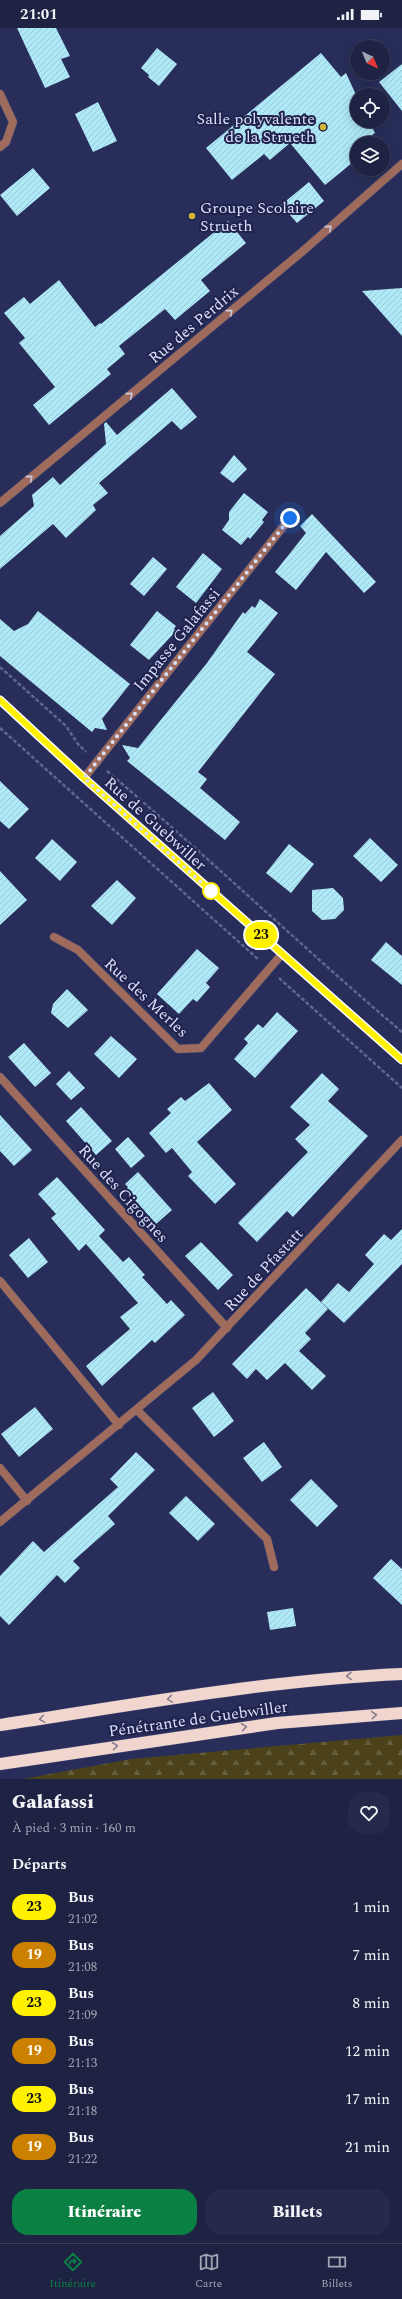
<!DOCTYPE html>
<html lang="fr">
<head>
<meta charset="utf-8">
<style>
	:root { --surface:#1e2243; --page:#262a4a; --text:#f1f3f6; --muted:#a1a4b2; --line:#3c3f5c; --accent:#0b8043 }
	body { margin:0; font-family:Spectral,serif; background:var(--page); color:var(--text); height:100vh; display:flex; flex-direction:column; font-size:15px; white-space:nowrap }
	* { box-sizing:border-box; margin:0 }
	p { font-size:13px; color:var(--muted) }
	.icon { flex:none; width:22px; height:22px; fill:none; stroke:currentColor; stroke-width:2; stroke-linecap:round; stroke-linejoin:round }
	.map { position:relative; height:1751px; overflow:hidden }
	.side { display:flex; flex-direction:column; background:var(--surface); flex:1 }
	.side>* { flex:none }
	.badge { padding:0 8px; border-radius:13px; font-size:14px; line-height:26px }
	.needle { width:26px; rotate:137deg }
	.fabs { position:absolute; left:350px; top:12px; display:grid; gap:8px }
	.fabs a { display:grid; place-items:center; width:40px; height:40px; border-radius:50%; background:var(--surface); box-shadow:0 2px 10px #0003,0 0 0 1px var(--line); font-size:20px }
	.you { position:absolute; width:20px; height:20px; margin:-10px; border:3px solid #fff; border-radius:50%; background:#1a73e8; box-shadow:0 0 0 6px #1a73e833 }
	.map>.badge { position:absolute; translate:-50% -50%; box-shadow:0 0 0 2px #fff }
	h2 { padding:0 12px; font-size:15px; line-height:36px }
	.round { display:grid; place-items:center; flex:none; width:42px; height:42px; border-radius:16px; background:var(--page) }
	.overview { display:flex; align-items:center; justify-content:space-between; height:68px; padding:0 12px }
	h1 { font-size:19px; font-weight:800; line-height:30px }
	.action { display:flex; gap:8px; margin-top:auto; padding:8px 12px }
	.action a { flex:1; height:46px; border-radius:16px; background:var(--accent); color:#fff; font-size:16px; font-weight:800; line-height:46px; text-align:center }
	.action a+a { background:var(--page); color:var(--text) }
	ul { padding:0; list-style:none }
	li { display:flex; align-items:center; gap:12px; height:48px; padding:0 12px }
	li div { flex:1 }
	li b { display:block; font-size:15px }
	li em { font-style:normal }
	li .badge { min-width:44px; font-weight:700; text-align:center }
	.status { display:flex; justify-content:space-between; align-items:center; height:28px; padding:0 20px; background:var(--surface); direction:ltr }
	.status svg { height:11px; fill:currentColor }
	.tabs { display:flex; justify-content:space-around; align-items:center; height:56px; border-top:1px solid var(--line); background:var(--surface); font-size:11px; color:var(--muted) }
	.tabs a { display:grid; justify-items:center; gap:2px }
	.tabs .active { color:var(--accent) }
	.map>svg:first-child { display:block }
	.forest { fill:url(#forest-firs) }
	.building { fill:url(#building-hatch) }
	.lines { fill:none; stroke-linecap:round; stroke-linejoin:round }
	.lane-casing { stroke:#444a73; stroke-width:9 }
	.street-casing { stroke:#444a73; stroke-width:9 }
	.secondary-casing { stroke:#444a73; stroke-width:9 }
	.highway-casing { stroke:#444a73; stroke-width:13 }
	.path { stroke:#60668c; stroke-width:2.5; stroke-dasharray:4 2; stroke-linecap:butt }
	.lane { stroke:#9f6b5d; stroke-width:8 }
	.street { stroke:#9f6b5d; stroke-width:8 }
	.secondary { stroke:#dc8a74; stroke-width:8 }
	.highway { stroke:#f1d6cf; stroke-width:12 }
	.oneway { stroke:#cec9db }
	.oneway2 { stroke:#887c8e }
	.line-casing { stroke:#fff; stroke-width:9 }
	.line { stroke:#fff100; stroke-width:6 }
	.walk { stroke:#dae0fb; stroke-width:4; stroke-dasharray:0 7.2 }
	.poi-dot { fill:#d4b635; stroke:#1f234d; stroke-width:1.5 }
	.stop-dot { fill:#fff; stroke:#fff100; stroke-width:2 }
	.labels { text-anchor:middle; stroke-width:4; stroke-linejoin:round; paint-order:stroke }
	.poi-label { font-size:16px; fill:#dae0fb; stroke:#1f234d; text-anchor:end }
	.street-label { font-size:16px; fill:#dae0fb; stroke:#1f234d }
</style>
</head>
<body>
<div class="status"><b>21:01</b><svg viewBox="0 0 49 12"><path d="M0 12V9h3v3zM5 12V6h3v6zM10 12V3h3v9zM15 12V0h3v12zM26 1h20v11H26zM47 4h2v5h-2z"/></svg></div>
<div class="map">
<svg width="402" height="1751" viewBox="0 0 402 1751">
	<defs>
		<pattern id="forest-firs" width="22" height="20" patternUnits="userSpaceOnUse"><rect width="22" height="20" fill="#4c421a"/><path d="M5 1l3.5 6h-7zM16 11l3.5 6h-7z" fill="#655d3c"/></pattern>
		<pattern id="building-hatch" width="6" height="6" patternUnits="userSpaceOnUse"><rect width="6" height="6" fill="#afe9f8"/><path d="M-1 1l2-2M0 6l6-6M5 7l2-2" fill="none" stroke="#99c8d5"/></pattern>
	</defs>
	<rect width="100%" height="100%" fill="#282e59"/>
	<path class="forest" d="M402,1707V1751H23L131,1731Z"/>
	<path class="building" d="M17,0H56L70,28L61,31L70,49L45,60Z
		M157,20L177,36L159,58L148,49L149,47L141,40Z
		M321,25L341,49L346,45L357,69V93H369L375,105L372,107L378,115H357V131L325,157L290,115L270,132L264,126L232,152L206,120Z
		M402,36V83L379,54Z
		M98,74L117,113L93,124L75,86Z
		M33,140L50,160L17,188L0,167Z
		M309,154L324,173L297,195L281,177Z
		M228,193L246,215L201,252L210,263L175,292L165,281L119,318L125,326L107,341L111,346L49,397L33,377L55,359L19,315L25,310L4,285L24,269L30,276L59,252L95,299L100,295L101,296Z
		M402,260V308L362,263Z
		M172,360L197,389L181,402L172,393L99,455L108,465L93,477L96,482L66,510L53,496L0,541V508L34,478L32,467L53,449L60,457L106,416L104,396L106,394L117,407Z
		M234,427L247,441L233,455L220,445Z
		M244,465L268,484L262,492L264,494L250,511L248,509L241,517L222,502L229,492V484Z
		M312,486L376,554L364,565L326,524L296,562L275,544L306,505L300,498Z
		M203,525L222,541L196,575L176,559Z
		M153,529L167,541L144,568L130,556Z
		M260,571L278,585L247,624L275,646L198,744L207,751L200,760L240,794L225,812L127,733L130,730L122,717L138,720L207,635L243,584L245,586L252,578L255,580Z
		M38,583L130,656L102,691L107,702L95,700L92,704L0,628V591L14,603L28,596Z
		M157,583L176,598L174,601L176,603L149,632L130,617Z
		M0,753L29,781L9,801L0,793Z
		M370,810L398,837L381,854L353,828Z
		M52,811L77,834L60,853L35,830Z
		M289,816L314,836L291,865L266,845Z
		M0,843L27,872L0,897Z
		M117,852L136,870L112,897L91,878Z
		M333,860L343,870L344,882L335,891L322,892L312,883V862Z
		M386,914L402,928V957L371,932Z
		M197,921L219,940L206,955L210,959L197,974L193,971L179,986L157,966Z
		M67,961L88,982L68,1000L51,985L53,976Z
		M277,984L298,1003L255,1050L234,1031L248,1015L244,1011L258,996L263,1000Z
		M111,1008L137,1031L119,1050L94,1026Z
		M24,1015L51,1045L35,1059L8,1029Z
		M69,1043L85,1060L71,1072L56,1056Z
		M322,1045L339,1061L328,1073L368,1108L293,1189L287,1183L257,1214L238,1195L308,1124L295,1111L310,1097L290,1079Z
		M209,1055L232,1082L197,1114L236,1156L215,1176L188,1148L192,1144L172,1120L166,1125L149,1105L171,1085L167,1081L181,1069L185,1073Z
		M81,1079L112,1113L96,1127L66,1093Z
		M0,1087L32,1122L14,1138L0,1123Z
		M128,1109L145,1128L131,1140L115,1121Z
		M138,1144L172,1182L156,1196L126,1162L128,1159L125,1156Z
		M57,1149L105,1202L99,1208L123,1234L129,1229L145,1247L142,1249L167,1276L171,1272L185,1287L155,1315L152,1312L102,1358L86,1338L130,1301L120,1289L138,1275L86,1216L79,1223L51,1190L56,1186L38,1166Z
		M402,1201V1236L344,1295L321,1274L338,1255L349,1264L374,1236L365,1227L384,1206L391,1212Z
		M29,1210L48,1234L28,1250L9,1227Z
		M201,1214L233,1247L218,1262L185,1228Z
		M306,1260L328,1281L305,1305L311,1311L299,1323L326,1348L312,1362L285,1335L267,1352L256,1341L247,1351L232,1336Z
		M213,1364L234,1393L214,1409L192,1380Z
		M35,1379L53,1401L19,1429L1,1406Z
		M264,1414L282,1439L262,1454L243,1430Z
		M136,1424L155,1442L108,1488L115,1496L73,1533L80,1540L65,1555L57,1547L9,1597L0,1588V1548L33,1513L44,1524L118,1459L110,1451Z
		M311,1451L338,1478L317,1499L290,1472Z
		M186,1468L215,1496L198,1513L169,1485Z
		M391,1531L402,1541V1577L373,1550Z
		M293,1580L296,1598L270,1602L267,1584Z"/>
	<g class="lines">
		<g class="lane-casing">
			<path id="lane" d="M0,1253L119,1397
				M0,1440L27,1473"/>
		</g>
		<g class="street-casing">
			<path id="street" d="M0,66L13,94L6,114L0,119
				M0,475L303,223L402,136
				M84,750L290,490
				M54,909L78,922L178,1021L201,1020L282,926
				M0,1049L227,1300
				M137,1382L267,1511L274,1539
				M0,1494L196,1332L402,1112"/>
		</g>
		<g class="secondary-casing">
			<path id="secondary" d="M0,672L84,750L402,1032"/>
		</g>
		<g class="highway-casing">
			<path id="highway" d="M0,1697C133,1677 267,1652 402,1646
				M0,1736L277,1695L402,1685"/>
		</g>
		<path class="path" d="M0,639L66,698L78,716L86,724
			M0,700L259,932
			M107,743C207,828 302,919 402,1004
			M279,950L402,1060"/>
		<use href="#lane" class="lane"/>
		<use href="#street" class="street"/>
		<use href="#secondary" class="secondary"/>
		<use href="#highway" class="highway"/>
	</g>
	<defs><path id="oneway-chevron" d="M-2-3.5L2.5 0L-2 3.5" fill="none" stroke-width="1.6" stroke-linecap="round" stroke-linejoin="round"/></defs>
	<g class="oneway">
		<use href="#oneway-chevron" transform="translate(329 200) rotate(-41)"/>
		<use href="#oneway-chevron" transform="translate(230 284) rotate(-40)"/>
		<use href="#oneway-chevron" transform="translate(130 367) rotate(-40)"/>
		<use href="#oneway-chevron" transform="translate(30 450) rotate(-40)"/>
	</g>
	<g class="oneway2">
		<use href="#oneway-chevron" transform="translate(349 1648) rotate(178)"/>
		<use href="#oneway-chevron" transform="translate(170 1671) rotate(171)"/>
		<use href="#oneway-chevron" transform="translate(374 1687) rotate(-5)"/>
		<use href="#oneway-chevron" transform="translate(42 1691) rotate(171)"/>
		<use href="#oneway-chevron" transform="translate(244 1699) rotate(-8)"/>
		<use href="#oneway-chevron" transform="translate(115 1718) rotate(-8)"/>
	</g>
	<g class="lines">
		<g class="line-casing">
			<path id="line" d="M0,672L84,750L402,1032"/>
		</g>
		<use href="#line" class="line"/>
		<path class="walk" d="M211,863L84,750L290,490"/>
	</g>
	<g class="poi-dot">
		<circle cx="323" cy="99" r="4"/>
		<circle cx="192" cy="188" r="4"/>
	</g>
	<circle class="stop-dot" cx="211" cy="863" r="8"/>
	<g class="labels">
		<g class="poi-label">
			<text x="315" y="96">Salle polyvalente<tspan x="315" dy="18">de la Strueth</tspan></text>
			<text x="200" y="185" text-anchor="start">Groupe Scolaire<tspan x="200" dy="18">Strueth</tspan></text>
		</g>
		<g class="street-label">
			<text transform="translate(193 296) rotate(-40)" y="6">Rue des Perdrix</text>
			<text transform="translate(176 611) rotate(-51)" y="6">Impasse Galafassi</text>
			<text transform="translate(156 795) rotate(42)" y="6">Rue de Guebwiller</text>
			<text transform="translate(147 969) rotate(43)" y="6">Rue des Merles</text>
			<text transform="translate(124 1165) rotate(48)" y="6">Rue des Cigognes</text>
			<text transform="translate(263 1241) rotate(-47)" y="6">Rue de Pfastatt</text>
			<text transform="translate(198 1690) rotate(-8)" y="6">Pénétrante de Guebwiller</text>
		</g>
	</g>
</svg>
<div class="fabs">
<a><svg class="needle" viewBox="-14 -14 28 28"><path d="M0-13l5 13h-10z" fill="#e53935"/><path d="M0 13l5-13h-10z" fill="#a1a4b2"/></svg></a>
<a><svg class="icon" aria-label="locate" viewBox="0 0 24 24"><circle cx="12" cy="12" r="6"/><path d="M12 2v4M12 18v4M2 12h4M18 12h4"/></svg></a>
<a><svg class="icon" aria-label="layers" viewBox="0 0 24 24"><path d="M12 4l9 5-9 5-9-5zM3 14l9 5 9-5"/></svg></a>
</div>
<div class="you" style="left:290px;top:490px"></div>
<b class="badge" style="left:261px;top:907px;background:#fff100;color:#111">23</b>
</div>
<section class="side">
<div class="overview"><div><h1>Galafassi</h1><p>À pied · 3 min · 160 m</p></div><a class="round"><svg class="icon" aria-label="heart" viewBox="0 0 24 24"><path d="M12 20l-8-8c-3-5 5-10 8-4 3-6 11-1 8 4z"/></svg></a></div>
<h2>Départs</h2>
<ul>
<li><span class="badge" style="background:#fff100;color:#111">23</span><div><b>Bus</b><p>21:02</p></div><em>1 min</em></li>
<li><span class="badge" style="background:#cc8000;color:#fff">19</span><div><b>Bus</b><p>21:08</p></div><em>7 min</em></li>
<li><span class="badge" style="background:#fff100;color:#111">23</span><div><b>Bus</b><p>21:09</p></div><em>8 min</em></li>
<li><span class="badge" style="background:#cc8000;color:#fff">19</span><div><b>Bus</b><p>21:13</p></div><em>12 min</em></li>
<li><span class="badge" style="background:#fff100;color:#111">23</span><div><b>Bus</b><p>21:18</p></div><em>17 min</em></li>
<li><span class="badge" style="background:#cc8000;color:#fff">19</span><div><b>Bus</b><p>21:22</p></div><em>21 min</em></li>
</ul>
<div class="action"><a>Itinéraire</a><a>Billets</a></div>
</section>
<nav class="tabs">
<a class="active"><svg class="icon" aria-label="directions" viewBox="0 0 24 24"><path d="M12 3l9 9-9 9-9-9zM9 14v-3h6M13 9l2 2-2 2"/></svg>Itinéraire</a>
<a><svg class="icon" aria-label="map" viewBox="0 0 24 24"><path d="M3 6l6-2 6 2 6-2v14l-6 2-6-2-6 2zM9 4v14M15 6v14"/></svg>Carte</a>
<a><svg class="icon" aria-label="tickets" viewBox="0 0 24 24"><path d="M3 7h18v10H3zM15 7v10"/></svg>Billets</a>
</nav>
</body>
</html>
